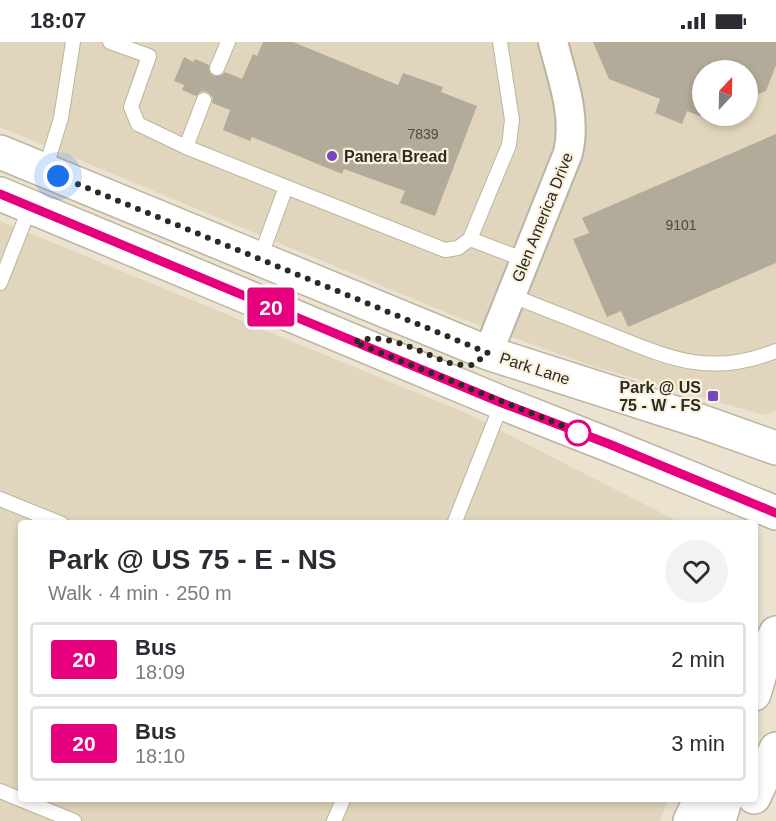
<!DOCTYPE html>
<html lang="en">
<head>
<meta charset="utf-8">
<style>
	:root { --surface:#fff; --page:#f2f2f3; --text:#2b2b33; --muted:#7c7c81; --line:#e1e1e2 }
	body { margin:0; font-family:Helvetica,sans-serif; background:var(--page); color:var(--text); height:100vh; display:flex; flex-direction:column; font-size:22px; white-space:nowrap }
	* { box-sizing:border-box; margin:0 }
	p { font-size:20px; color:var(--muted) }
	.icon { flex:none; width:33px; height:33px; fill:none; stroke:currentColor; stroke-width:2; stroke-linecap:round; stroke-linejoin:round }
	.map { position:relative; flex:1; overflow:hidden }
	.side { position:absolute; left:18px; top:478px; width:740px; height:282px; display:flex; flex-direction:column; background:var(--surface); border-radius:6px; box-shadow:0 3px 9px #0003 }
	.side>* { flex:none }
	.badge { padding:0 12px; border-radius:4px; font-size:21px; line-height:39px }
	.needle { width:39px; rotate:22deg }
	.buttons { position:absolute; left:692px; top:18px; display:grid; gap:12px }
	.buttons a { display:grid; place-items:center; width:66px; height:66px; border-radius:50%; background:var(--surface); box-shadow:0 3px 9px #0003; font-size:30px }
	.you { position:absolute; width:30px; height:30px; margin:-15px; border:4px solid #fff; border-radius:50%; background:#1a73e8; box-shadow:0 0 0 9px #1a73e833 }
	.map>.badge { position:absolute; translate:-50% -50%; box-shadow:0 0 0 3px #fff }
	.round { display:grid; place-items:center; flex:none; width:63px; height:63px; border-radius:32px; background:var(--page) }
	.summary { display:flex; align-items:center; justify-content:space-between; height:102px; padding:0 30px }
	h1 { font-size:28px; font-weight:700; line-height:45px }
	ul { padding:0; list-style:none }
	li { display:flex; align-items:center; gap:18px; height:75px; margin:0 12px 9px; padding:0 18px; border:3px solid var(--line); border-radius:6px }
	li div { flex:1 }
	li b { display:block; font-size:22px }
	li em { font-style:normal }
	li .badge { min-width:66px; font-weight:700; text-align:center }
	.status { display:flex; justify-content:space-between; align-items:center; height:42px; padding:0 30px; background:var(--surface); direction:ltr }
	.status svg { height:16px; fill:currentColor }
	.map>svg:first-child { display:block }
	.built { fill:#e1d6bd; fill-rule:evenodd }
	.building { fill:#b3ab99 }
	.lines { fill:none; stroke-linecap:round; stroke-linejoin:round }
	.lane-casing { stroke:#bbb4a1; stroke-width:16 }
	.street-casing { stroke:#bbb4a1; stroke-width:32 }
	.secondary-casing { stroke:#bbb4a1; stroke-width:36 }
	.highway-casing { stroke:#bbb4a1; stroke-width:36 }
	.lane { stroke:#fff; stroke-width:14 }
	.street { stroke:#fff; stroke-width:28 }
	.secondary { stroke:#fff; stroke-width:33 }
	.highway { stroke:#fff; stroke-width:33 }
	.line-casing { stroke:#fff; stroke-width:14 }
	.line { stroke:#e6007e; stroke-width:9 }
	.walk { stroke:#2c2a22; stroke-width:6; stroke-dasharray:0 10.8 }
	.poi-dot { fill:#7747bf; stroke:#f9f1dd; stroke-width:2 }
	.stop-dot { fill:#fff; stroke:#e6007e; stroke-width:3 }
	.labels { text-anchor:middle; stroke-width:4.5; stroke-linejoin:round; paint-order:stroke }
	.number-label { font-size:14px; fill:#4e4a40 }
	.poi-label { font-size:16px; font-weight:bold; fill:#2c2a22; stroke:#f9f1dd; text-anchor:start }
	.street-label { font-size:16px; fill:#2c2a22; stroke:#f9f1dd }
</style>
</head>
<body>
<div class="status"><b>18:07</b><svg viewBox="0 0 49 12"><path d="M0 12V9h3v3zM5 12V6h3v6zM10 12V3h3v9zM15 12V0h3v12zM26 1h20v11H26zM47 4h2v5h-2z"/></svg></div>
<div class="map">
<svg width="776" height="779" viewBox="0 0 776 779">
	<rect width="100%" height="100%" fill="#ebe3d0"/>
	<path class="built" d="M0,0H776V368L764,373L595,325L457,275L0,85ZM702,28H747V74H702Z
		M0,179L466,371L681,481L21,482V758H668L660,779H0Z"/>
	<path class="building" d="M263,0H293L398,43L403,31L443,45L441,50L477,64L435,174L400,161L405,149L344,127L342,132L252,95L250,99L223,88L230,68L212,61L213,56L208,50L202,49L196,54L182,48L184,43L174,39L184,15L193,20L195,17L209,23L210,31L214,34L222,33L225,30L242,37L253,12L257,14Z
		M593,0H776V23L766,49L747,57V28H702V75L687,69L682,82L655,71L660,57L609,37Z
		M776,92V221L628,285L621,269L607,275L573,197L589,191L582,176Z"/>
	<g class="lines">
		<g class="lane-casing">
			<path id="lane" d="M110,0L149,14L131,65L138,82L186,105L286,145L260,216
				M217,26L228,0
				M186,105L204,58
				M45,128L61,76L73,0
				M286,145L445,208L458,206L470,197L509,103L512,78L500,0
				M470,197L525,218
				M0,241L30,165
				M510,253C543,266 576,279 609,292C671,317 710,335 776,309
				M0,457L62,482
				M454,482L502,361
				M0,749L74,779
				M334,779L343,758"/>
		</g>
		<g class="street-casing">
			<path id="street" d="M488,311L568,111C577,74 562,36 553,0"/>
		</g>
		<g class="secondary-casing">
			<path id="secondary" d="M0,110L488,311L700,379L776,406
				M0,152L502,361L609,403L776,471
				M754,642L776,591
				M690,779L700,758"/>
		</g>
		<g class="highway-casing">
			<path id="highway" d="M754,652L762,625
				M754,755L776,707
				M719,779L725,758"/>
		</g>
		<use href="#lane" class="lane"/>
		<use href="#street" class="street"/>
		<use href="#secondary" class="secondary"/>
		<use href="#highway" class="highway"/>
	</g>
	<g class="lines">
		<g class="line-casing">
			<path id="line" d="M0,152L502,361L609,402L776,471"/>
		</g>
		<use href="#line" class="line"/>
		<path class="walk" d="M58,134L488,311L473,323C466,323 457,323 450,321C420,311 386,288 354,300L588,394L578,391"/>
	</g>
	<g class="poi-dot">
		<circle cx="332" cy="114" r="6"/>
		<rect x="707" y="348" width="12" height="12" rx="3"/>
	</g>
	<circle class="stop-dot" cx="578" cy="391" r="12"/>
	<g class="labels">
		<g class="number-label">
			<text x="423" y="97">7839</text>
			<text x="681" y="188">9101</text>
		</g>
		<g class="poi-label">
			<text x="344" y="120">Panera Bread</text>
			<text x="701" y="351" text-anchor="end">Park @ US<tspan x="701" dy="18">75 - W - FS</tspan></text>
		</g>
		<g class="street-label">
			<text transform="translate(542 175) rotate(-68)" y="6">Glen America Drive</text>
			<text transform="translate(535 326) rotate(18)" y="6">Park Lane</text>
		</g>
	</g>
</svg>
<div class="buttons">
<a><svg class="needle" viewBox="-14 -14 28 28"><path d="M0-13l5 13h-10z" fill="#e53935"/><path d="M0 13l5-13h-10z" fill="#7c7c81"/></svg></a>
</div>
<div class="you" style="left:58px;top:134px"></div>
<b class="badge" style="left:271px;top:265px;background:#e6007e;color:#fff">20</b>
<section class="side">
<div class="summary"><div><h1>Park @ US 75 - E - NS</h1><p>Walk · 4 min · 250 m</p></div><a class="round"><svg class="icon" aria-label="heart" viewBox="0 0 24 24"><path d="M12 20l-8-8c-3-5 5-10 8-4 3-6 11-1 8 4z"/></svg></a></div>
<ul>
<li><span class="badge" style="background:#e6007e;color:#fff">20</span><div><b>Bus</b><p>18:09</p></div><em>2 min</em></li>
<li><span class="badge" style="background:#e6007e;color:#fff">20</span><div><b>Bus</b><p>18:10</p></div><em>3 min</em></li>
</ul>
</section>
</div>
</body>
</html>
